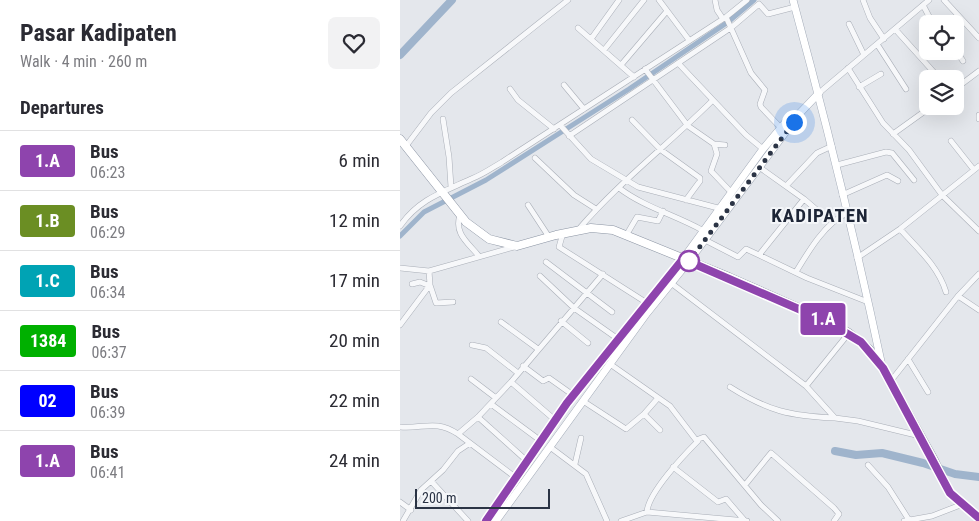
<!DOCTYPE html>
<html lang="en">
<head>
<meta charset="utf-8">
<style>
	:root { --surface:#fff; --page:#f2f2f3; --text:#2b2b33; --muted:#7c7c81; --line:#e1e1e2 }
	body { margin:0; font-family:"Roboto Condensed",sans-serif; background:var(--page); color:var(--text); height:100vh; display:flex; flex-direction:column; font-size:19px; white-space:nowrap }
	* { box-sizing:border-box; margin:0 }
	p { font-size:16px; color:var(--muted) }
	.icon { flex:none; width:28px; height:28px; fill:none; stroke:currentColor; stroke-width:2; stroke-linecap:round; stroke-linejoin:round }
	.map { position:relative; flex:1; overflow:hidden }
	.details { display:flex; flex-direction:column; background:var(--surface); width:400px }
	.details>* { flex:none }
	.badge { padding:0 10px; border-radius:4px; font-size:18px; line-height:32px }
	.controls { position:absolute; left:519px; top:15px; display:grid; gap:10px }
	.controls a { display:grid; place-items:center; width:45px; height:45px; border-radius:8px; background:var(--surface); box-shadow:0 5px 20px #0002; font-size:25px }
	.scale { position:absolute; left:15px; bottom:12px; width:135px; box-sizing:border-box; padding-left:5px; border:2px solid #2b3445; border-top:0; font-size:14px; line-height:18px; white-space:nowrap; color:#2b3445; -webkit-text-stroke:4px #f4f6f9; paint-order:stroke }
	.you { position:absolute; width:25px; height:25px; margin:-12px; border:4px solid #fff; border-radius:50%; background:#1a73e8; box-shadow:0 0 0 8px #1a73e833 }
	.map>.badge { position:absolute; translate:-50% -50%; box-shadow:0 0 0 2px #fff }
	h2 { padding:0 20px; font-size:19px; line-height:45px }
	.round { display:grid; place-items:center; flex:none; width:52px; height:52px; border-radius:8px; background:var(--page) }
	.head { display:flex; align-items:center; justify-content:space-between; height:85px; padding:0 20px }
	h1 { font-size:24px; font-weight:700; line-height:38px }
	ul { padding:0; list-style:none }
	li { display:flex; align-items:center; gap:15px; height:60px; padding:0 20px; border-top:1px solid var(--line) }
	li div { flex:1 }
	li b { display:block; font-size:19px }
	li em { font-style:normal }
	li .badge { min-width:55px; font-weight:700; text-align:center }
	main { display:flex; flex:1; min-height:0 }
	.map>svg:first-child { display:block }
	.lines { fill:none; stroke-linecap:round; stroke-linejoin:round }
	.canal { stroke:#9fb4cc; stroke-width:5 }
	.river { stroke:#9fb4cc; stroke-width:8 }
	.minor-casing { stroke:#a9aeb7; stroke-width:6 }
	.major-casing { stroke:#a3abb8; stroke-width:8 }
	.highway-casing { stroke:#8b94a3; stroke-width:9 }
	.minor { stroke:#f7f8fa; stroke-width:5 }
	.major { stroke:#fff; stroke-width:7 }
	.highway { stroke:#fff; stroke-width:8 }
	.line-casing { stroke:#fff; stroke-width:11 }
	.line { stroke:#8e44ad; stroke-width:8 }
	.walk { stroke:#2b3445; stroke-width:5; stroke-dasharray:0 9 }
	.stop-dot { fill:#fff; stroke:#8e44ad; stroke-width:2.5 }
	.labels { text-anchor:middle; stroke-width:4; stroke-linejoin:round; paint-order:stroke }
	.district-label { font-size:19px; font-weight:bold; letter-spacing:1px; fill:#1d2536; stroke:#f4f6f9 }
</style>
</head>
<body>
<main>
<section class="details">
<div class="head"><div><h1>Pasar Kadipaten</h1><p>Walk · 4 min · 260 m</p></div><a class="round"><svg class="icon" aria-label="heart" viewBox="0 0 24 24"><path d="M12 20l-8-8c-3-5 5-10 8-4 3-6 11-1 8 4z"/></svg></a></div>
<h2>Departures</h2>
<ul>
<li><span class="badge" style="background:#8e44ad;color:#fff">1.A</span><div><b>Bus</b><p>06:23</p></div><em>6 min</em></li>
<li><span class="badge" style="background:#6b8e23;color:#fff">1.B</span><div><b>Bus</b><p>06:29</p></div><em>12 min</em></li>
<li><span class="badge" style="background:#00a3b4;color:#fff">1.C</span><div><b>Bus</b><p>06:34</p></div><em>17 min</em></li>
<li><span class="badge" style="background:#00b000;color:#fff">1384</span><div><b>Bus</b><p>06:37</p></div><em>20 min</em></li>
<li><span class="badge" style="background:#00f;color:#fff">02</span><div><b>Bus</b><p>06:39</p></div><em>22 min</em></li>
<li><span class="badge" style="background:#8e44ad;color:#fff">1.A</span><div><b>Bus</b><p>06:41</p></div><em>24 min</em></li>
</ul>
</section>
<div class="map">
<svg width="579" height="521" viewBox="0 0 579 521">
	<rect width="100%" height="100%" fill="#e4e7ec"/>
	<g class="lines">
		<path class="canal" d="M0,236L24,212L86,180L229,89L328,22L354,0"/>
		<path class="river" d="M0,55L52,0
			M435,451L456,455L482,453L523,463L555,474L579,477"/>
		<g class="minor-casing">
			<path id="minor" d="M259,0L289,40
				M315,0L317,10L323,19
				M463,0L470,18L484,39
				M544,0L579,38
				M523,5L533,24
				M326,17L351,73L365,90L360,104L361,107L381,128
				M449,24L464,55
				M178,28L234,77
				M495,29L540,79
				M191,39L219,0
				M477,44L506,89
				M555,49L563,61
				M204,50L244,0
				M278,63L346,135L363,149
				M221,65L267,11
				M448,68L483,123L509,150L542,195L579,231
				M245,69L288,126L314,144L317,154L311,171L330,191
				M164,85L184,109
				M459,87L481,74
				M110,89L118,100L154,129
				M555,89L579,71
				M419,93L529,0
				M579,115V119
				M43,119L49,157L51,187
				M232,120L261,150L300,178V181L286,200
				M160,125L191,159L238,187L318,208
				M493,134L532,106
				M169,136L332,27L359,4L368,14L395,7
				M551,141L574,170
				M314,144L325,145
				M6,146L31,113L51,93L168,0
				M135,158L174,195L196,209
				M437,165L486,152L492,153L514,180
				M359,167L404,199L359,255L407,278L468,302
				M386,186L417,153L432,146
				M219,188C244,207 275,215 302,230
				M442,195L487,175L498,181
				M404,199L418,211
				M128,205L149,237
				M60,215C54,233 67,242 78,255
				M0,226C19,199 43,192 71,179C82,175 92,168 102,162L326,17L347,0
				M500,229C518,249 538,266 546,292
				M178,230C219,182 269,144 313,100
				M163,233L159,247L247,303
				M227,234L237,217L258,221L263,211
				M305,240L338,257L346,249L359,255
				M457,258L500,229L579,166
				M146,262L212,312
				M0,268L29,271L114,247
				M396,272C408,252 425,223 447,213
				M140,276L174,308L218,339
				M271,283L406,386L435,418L458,421L520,436
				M12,284L20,282L30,286
				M30,285L36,303L53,302
				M558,296L579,310
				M161,321L188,343
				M101,322L138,349
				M0,325L30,285L29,271
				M72,345L86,348L118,373
				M508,359L528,392
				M210,364L270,406L296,440L304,437L361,505L378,521
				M123,366L143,381L149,378L173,395
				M71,379L96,398
				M111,382L155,420
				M490,382L558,296L579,274
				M406,386L449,333
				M330,387C368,411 390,416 435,418
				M183,401L226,429L244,414L260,430
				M91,404L141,441
				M244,414L258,398
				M78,417L127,461
				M0,427C24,429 35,419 58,434
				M150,447L186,474L207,521
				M175,464L181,438
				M468,465L488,487L509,520
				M273,467L318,502L326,499L345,521
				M115,477L58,434L78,417L111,382L203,274
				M31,481L68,521
				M345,485L371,453L434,508L439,514L434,521
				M0,502L11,510
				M247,512C248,493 284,455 298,441
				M3,521L21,490L43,470L58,451L70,443
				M221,521L247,512L347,521
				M504,521L532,516L563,504"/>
		</g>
		<g class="major-casing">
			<path id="major" d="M393,0C426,121 456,243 482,366
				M86,521L167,403L283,259L363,149L389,118L399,114
				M96,521L247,313L289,261L399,114L419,93"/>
		</g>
		<g class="highway-casing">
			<path id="highway" d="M0,139L66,222L89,239L117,246L156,235L191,228L213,230L329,277L424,319L449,333L469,349L483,368L534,460L550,493L579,518"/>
		</g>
		<use href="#minor" class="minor"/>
		<use href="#major" class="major"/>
		<use href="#highway" class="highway"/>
	</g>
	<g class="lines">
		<g class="line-casing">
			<path id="line" d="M86,521L167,403L283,259L424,320L461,342L483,368L550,493L579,518"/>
		</g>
		<use href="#line" class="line"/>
		<path class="walk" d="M289,261L394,122"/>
	</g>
	<circle class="stop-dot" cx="289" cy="261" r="10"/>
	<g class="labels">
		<g class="district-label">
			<text x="420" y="222">KADIPATEN</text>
		</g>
	</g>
</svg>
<div class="controls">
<a><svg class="icon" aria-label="locate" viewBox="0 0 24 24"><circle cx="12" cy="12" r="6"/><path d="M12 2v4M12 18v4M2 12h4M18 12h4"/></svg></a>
<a><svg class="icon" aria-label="layers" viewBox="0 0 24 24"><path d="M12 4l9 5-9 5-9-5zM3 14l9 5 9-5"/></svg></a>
</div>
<div class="scale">200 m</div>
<div class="you" style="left:394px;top:122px"></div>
<b class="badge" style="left:423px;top:319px;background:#8e44ad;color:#fff">1.A</b>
</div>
</main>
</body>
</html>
